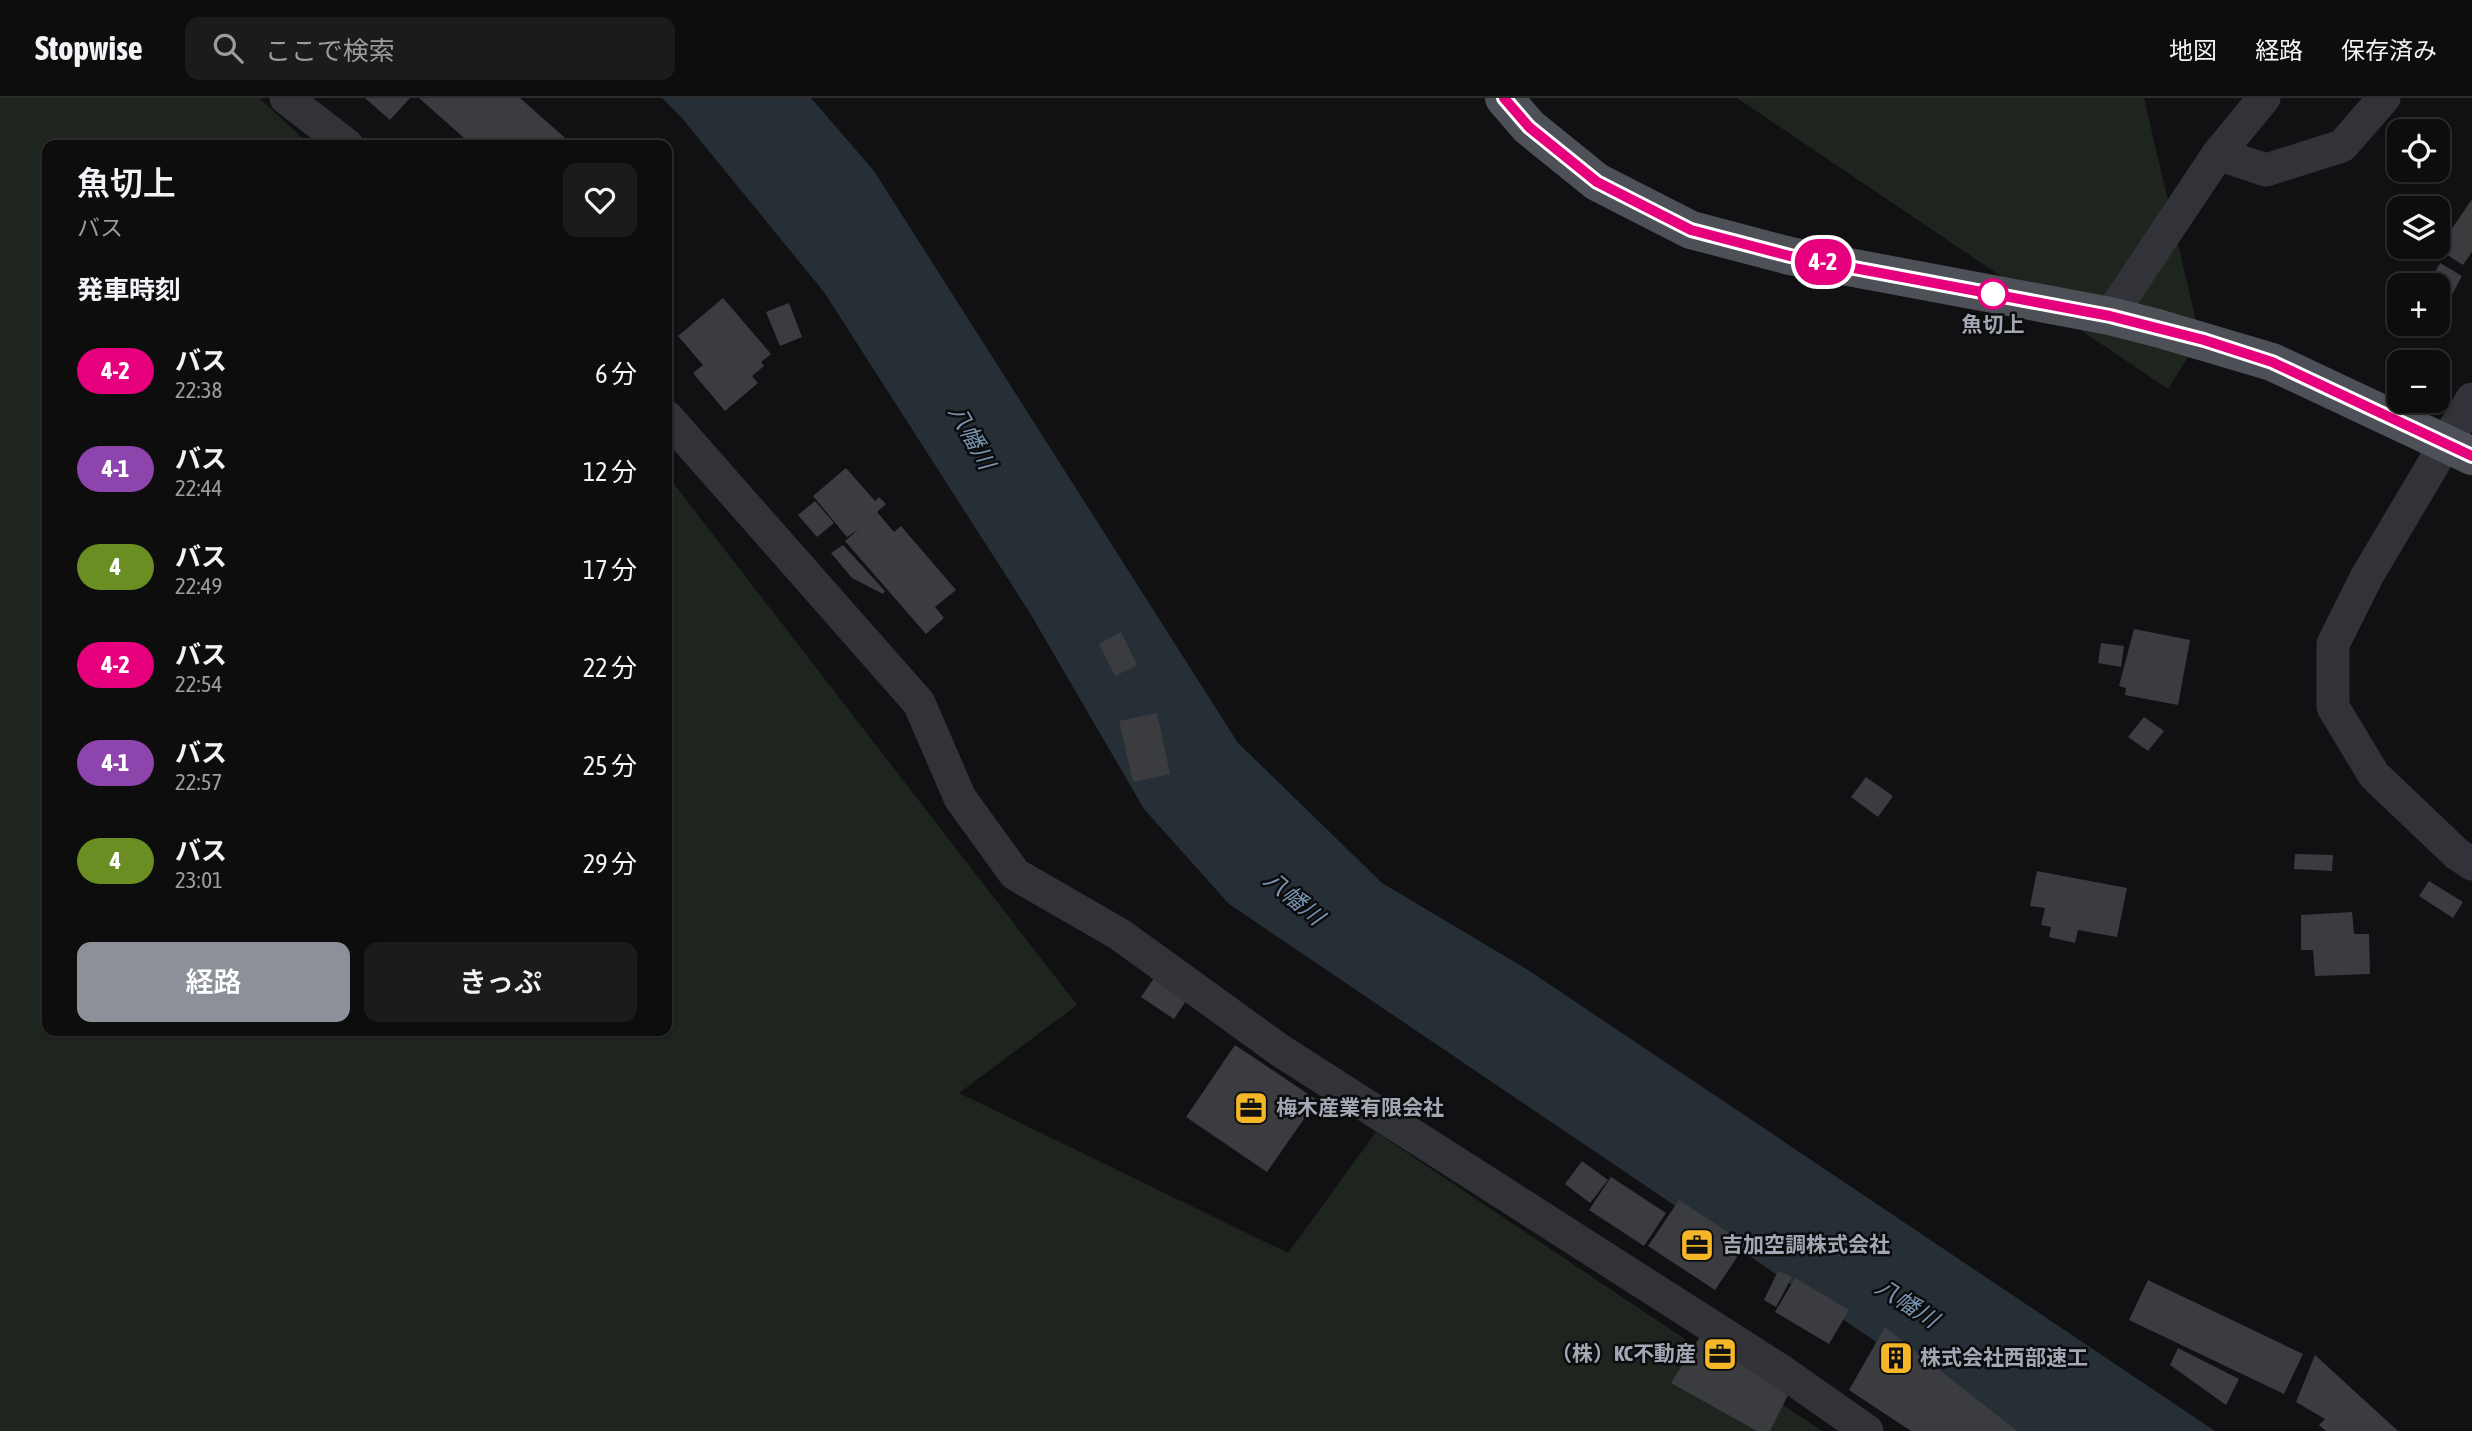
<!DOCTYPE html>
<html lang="ja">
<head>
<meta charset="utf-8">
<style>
	:root { --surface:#0d0d0e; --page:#1b1b1c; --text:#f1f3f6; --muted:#9a9c9e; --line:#2d2d2e; --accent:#8c9099 }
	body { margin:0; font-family:"Asap Condensed","Noto Sans JP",sans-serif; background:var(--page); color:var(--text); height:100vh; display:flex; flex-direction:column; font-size:26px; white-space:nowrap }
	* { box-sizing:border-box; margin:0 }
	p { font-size:23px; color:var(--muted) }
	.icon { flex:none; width:38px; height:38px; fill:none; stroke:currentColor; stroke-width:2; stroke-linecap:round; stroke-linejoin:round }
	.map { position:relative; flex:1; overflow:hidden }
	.side { position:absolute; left:42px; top:42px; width:630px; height:896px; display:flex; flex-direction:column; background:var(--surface); border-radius:14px; box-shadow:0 2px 5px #0004,0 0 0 2px var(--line) }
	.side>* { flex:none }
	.badge { padding:0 14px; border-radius:23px; font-size:24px; line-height:46px }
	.fabs { position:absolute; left:2387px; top:21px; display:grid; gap:14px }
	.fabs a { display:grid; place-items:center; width:63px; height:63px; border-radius:14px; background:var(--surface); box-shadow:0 2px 5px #0004,0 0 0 2px var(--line); font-size:35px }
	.map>.badge { position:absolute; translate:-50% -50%; box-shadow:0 0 0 4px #fff }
	h2 { padding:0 35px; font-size:26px; line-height:63px }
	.round { display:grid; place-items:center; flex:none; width:74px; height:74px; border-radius:14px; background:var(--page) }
	.head { display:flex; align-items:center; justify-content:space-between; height:119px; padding:0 35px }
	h1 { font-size:33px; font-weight:600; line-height:52px }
	.action { display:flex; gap:14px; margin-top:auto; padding:14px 35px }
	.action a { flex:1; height:80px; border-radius:14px; background:var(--accent); color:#fff; font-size:28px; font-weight:600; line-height:80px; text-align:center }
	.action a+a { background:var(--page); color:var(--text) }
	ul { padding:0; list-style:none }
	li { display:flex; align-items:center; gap:21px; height:98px; padding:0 35px }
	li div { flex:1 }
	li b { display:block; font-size:26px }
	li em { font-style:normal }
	li .badge { min-width:77px; font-weight:700; text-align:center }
	header { display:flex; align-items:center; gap:42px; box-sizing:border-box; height:98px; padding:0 35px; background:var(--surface); border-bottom:2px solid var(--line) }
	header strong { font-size:33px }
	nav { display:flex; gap:38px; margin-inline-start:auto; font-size:24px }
	.search { width:490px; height:63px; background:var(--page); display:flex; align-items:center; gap:18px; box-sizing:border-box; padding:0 24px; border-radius:14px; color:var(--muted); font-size:26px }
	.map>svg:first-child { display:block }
	.green { fill:#1d251e }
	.water { fill:#272f36 }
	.building { fill:#3b3c40 }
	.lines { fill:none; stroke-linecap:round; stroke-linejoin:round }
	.street { stroke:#323338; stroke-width:33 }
	.primary { stroke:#4e5057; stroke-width:38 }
	.primary-bridge { stroke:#4e5057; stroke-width:38 }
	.line-casing { stroke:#fff; stroke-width:16 }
	.line { stroke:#e6007e; stroke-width:10 }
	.stop-dot { fill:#fff; stroke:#e6007e; stroke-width:3.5 }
	.labels { text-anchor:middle; stroke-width:5; stroke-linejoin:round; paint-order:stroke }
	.stop-label { font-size:21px; font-weight:bold; fill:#a2a7b4; stroke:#0c0c0e }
	.poi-label { font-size:21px; font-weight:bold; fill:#a2a7b4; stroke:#0c0c0e; text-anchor:start }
	.water-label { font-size:23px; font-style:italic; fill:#7894b0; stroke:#0c0c0e }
</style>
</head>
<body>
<header>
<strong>Stopwise</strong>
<div class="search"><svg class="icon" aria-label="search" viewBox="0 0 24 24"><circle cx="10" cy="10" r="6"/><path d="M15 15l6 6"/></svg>ここで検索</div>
<nav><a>地図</a><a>経路</a><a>保存済み</a></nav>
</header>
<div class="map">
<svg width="2472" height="1333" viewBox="0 0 2472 1333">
	<rect width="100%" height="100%" fill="#111113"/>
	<path class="green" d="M0,0H259L310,47H47V933H667V377L1077,907L959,995L1288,1155L1376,1034L1822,1333H0Z
		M1737,0H2144L2200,240L2168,291Z"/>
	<path class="water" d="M662,0H811L874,73L1238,645L1382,785L1528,872L2215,1333H2008L1229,806L1144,711L1030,515L824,194L681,19Z"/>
	<path class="building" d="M365,0H410L390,22Z
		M419,0H520L573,47H472Z
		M2472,101V154L2463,167L2438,151Z
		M2440,165L2462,178L2450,200L2438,193V187H2428Z
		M723,200L771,256L761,264L764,268L752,278L758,285L725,313L693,275L703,267L678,238Z
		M789,205L802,239L780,248L766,214Z
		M846,370L875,403L879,399L886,406L877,414L894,434L901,428L956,492L935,509L944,520L926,536L845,443L859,431L847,439L813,398Z
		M815,403L834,425L817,439L798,417Z
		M843,447L885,493L883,496L852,480L831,455Z
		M2134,531L2190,542L2178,607L2125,597L2126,590L2119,588Z
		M1121,534L1137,567L1115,578L1099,546Z
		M2101,545L2124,548L2121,569L2098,565Z
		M1157,615L1170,676L1133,684L1119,623Z
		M2144,619L2164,633L2148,653L2128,639Z
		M1866,679L1893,698L1878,719L1851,699Z
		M2295,756L2333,757L2332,773L2294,771Z
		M2037,773L2127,790L2117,839L2078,832L2075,845L2049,839L2051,829L2041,827L2045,810L2030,808Z
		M2429,783L2463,804L2453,820L2419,798Z
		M2352,814L2354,836H2369L2370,876L2315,878L2313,852H2301V817Z
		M1163,867L1194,891L1174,921L1141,899Z
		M1235,947L1317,1002L1267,1074L1186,1019Z
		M1582,1063L1608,1082L1590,1105L1565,1086Z
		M1611,1079L1666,1115L1644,1148L1589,1112Z
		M1679,1102L1746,1146L1715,1192L1648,1148Z
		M1778,1173L1792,1179L1776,1209L1764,1202Z
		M1795,1180L1849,1212L1829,1246L1775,1214Z
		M2148,1182L2303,1256L2284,1296L2129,1222Z
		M1706,1229L1795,1283L1770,1333H1757L1671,1285Z
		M1885,1229L2017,1333H1911L1849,1292Z
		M2178,1250L2239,1281L2226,1307L2170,1267Z
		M2315,1257L2398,1333H2326L2319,1327L2325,1321L2296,1304Z"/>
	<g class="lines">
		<path class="street" d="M286,0L347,47
			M2218,56L2266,72L2342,48L2384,0
			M2110,218L2218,56L2264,0
			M2472,301L2367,478L2333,546V609L2374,677L2457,756L2472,766
			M667,319L919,605L960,700L1015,776L1119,836L1281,953L1783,1274L1867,1333"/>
		<path class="primary" d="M1504,0L1529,29L1597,84L1691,132L1790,158L2110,218L2157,230"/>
		<path class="primary-bridge" d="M2157,230L2272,264L2472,358"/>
	</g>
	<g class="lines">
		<g class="line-casing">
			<path id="line" d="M1504,0L1529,29L1597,84L1691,132L1790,158L2110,218L2204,242L2272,264L2472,358"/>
		</g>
		<use href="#line" class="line"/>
	</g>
	<defs>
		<g id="office-square" transform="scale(1.75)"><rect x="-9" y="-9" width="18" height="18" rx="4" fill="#f5b627" stroke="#0c0c0e"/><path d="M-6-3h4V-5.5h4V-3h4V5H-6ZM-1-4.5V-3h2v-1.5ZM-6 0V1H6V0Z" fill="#111"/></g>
		<g id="building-square" transform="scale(1.75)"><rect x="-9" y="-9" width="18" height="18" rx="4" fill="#f5b627" stroke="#0c0c0e"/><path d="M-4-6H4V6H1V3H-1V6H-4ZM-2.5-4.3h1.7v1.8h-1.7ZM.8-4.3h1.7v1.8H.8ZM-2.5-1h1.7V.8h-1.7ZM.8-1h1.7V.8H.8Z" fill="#111"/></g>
	</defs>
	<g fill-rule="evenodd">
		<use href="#office-square" x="1251" y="1010"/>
		<use href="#office-square" x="1697" y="1147"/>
		<use href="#office-square" x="1720" y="1256"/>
		<use href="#building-square" x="1896" y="1260"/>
	</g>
	<circle class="stop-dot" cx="1993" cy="196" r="14"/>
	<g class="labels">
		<g class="stop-label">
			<text x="1993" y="234">魚切上</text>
		</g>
		<g class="poi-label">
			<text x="1276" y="1017">梅木産業有限会社</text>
			<text x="1722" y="1154">吉加空調株式会社</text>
			<text x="1696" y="1263" text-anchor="end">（株）KC不動産</text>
			<text x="1920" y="1267">株式会社西部速工</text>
		</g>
		<g class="water-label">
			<text transform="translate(972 339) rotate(61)" y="8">八幡川</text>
			<text transform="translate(1294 800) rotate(40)" y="8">八幡川</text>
			<text transform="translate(1907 1205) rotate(33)" y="8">八幡川</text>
		</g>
	</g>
</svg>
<div class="fabs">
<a><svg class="icon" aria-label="locate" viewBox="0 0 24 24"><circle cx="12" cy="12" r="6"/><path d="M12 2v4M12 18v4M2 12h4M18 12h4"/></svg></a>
<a><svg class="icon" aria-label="layers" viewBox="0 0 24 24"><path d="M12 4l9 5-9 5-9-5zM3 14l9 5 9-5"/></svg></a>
<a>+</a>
<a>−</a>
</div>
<b class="badge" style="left:1823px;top:164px;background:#e6007e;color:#fff">4-2</b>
<section class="side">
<div class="head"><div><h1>魚切上</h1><p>バス</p></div><a class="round"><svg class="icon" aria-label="heart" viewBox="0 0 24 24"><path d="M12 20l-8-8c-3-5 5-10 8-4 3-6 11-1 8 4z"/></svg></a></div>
<h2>発車時刻</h2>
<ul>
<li><span class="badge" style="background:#e6007e;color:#fff">4-2</span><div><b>バス</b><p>22:38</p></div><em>6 分</em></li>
<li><span class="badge" style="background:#8e44ad;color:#fff">4-1</span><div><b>バス</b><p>22:44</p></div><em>12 分</em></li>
<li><span class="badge" style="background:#6b8e23;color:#fff">4</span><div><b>バス</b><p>22:49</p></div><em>17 分</em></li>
<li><span class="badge" style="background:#e6007e;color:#fff">4-2</span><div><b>バス</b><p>22:54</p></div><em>22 分</em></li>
<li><span class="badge" style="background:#8e44ad;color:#fff">4-1</span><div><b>バス</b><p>22:57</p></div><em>25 分</em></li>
<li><span class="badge" style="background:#6b8e23;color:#fff">4</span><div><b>バス</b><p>23:01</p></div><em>29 分</em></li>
</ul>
<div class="action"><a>経路</a><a>きっぷ</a></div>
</section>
</div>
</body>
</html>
